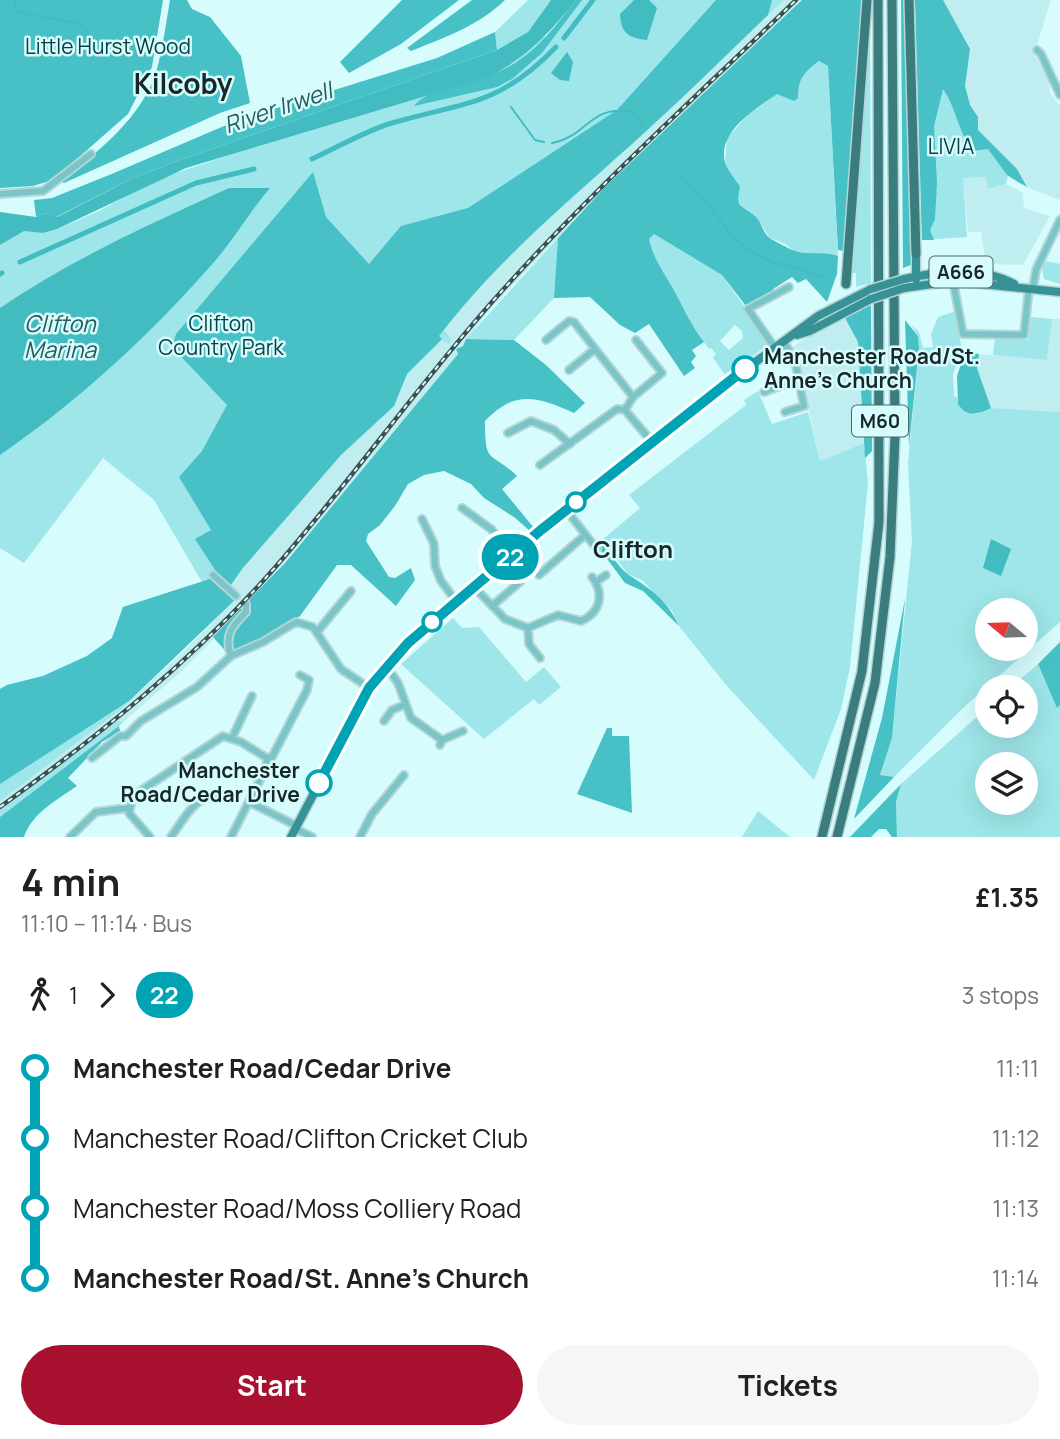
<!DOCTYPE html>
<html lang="en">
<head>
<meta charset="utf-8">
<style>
	:root { --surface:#fff; --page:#f6f6f6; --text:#202124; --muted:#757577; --accent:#a8102f }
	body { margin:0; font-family:Manrope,sans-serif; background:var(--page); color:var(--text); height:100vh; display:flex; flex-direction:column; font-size:26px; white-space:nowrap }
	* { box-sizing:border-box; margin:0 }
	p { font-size:23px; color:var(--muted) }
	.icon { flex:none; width:38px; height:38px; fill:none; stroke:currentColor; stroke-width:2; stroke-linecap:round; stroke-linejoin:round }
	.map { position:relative; height:837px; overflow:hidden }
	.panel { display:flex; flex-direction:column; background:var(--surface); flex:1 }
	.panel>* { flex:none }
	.badge { padding:0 14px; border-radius:23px; font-size:24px; line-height:46px }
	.needle { width:46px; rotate:289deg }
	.fabs { position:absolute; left:975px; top:598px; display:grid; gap:14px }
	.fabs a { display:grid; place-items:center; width:63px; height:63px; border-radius:50%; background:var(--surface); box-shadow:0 7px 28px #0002; font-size:35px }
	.map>.badge { position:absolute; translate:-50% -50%; box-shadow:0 0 0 4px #fff }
	.legs { display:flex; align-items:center; gap:10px; height:77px; padding:0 21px; font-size:23px }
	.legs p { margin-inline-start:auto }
	.summary { display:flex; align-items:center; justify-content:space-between; height:119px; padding:0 21px }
	h1 { font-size:38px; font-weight:700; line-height:52px }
	.primary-button { display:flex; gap:14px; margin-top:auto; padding:14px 21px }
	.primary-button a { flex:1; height:80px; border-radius:42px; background:var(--accent); color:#fff; font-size:28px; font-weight:700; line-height:80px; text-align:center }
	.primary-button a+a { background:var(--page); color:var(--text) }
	ul { padding:0 21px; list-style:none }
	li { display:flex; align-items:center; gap:24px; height:70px; font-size:26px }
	li i { display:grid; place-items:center; width:10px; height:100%; margin:0 9px; background:currentColor }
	li i::after { content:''; width:18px; height:18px; margin:-9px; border:5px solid; border-radius:50%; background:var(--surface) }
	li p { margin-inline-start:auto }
	li:first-child i { background:linear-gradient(#0000 50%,currentColor 0) }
	li:last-child i { background:linear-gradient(currentColor 50%,#0000 0) }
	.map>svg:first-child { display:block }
	.built { fill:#c0eef0 }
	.green { fill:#9ee6e9; fill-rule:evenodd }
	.forest { fill:#48c1c6 }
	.water { fill:#42bcc1 }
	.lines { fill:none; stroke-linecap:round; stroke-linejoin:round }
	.stream { stroke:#42bcc1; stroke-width:2 }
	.canal { stroke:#42bcc1; stroke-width:5 }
	.minor-casing { stroke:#b4d5d6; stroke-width:10 }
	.major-casing { stroke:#b4d5d6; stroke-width:11 }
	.highway-casing { stroke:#b4d5d6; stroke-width:12 }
	.minor { stroke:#7ac5c8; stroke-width:6 }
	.major { stroke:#379296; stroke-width:8 }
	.highway { stroke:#3b7c7f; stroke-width:9 }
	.rail-casing { stroke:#3c5050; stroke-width:4.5 }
	.rail { stroke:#d6fcfd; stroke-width:2; stroke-dasharray:5; stroke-linecap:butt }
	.major-bridge-casing { stroke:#b4d5d6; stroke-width:11; stroke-linecap:butt }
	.major-bridge { stroke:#379296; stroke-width:8 }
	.line-1-casing { stroke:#fff; stroke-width:16 }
	.line-1 { stroke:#00a3b4; stroke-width:10 }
	.stop-1-dot { fill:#fff; stroke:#00a3b4; stroke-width:3.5 }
	.labels { text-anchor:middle; stroke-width:5; stroke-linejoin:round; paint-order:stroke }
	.shield { fill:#d6fcfd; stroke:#506666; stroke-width:2 }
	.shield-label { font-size:19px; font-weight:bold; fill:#172626 }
	.park-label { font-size:21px; fill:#074042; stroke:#d6fcfd }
	.stop-label { font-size:21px; font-weight:bold; fill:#172626; stroke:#d6fcfd; text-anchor:start }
	.water-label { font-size:23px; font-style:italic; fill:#295b5e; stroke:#d6fcfd }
	.quarter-label { font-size:24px; font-weight:bold; fill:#172626; stroke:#d6fcfd }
	.district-label { font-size:28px; font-weight:bold; fill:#172626; stroke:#d6fcfd }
</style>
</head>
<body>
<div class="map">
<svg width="1060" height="837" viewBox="0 0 1060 837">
	<rect width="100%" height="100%" fill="#d6fcfd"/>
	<path class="built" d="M784,0H802L605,187L485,315L462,346L456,349L459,353L263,588L184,669L119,726L0,817V784L129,701L184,651L239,595L231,585L242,569L341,455L394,406L407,374L442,339L449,343L452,340L444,330L469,296L534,230L651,127Z
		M943,0H1051L1034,54L1049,81L1050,93L1060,106V200L1027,187L1017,169L978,130V117L970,105L965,86L970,49Z
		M986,177L989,189L1006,184L1023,193L1024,208L1050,216L1023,265L986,264L981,232H968L963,178Z
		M844,316L858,342L864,443L820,461L797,358L790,348Z
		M1052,319H1060V412L991,408L977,368L979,354L1047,360Z"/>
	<path class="green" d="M528,0H551L528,32L497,50L495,32Z
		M576,0H784C734,48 685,97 633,143C567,203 498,258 444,330L452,340L449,344L442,340L407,374L394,406L341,455L242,569L231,585L240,595L120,710L0,801V689L7,685L43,676L87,656L112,638L123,607L202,582L154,500L103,458L24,563L0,548V245L24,230L43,233L57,229L97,212L158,179L281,138L549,35Z
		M915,0H943L970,49L965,86L970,105L978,117V130L1016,169L1022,185L1008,176L1006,184L988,189L986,177L963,178L967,237L922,240Z
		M870,17L871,283L856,287V273H851Z
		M819,61L828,66L838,256L793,251L786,244L770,238L756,217L746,213L741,206L725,162L727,138L748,115L777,94L798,98C797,79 804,72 819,61Z
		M654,234L722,275L770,343L726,376L713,358L716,354L711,348L709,349C694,329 687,314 675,293C665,274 654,260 649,239ZM735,325L742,331L743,338L729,350L720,341Z
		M558,238L554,298L514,340L466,339Z
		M1046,261L1060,264V284L1044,279L1042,268Z
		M956,311L962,352L953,374L954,396L957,397L958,404L977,414L991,408L1060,412V622L963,708L894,777L880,775L892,738L912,541L908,463L919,348L918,336L911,324L919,332L923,348L933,347L931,334L938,317ZM987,611H1026V649H987Z
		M1031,317L1052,319L1047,360L993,355L995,338L1028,340Z
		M758,391L772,424L808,412L820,461L864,443L868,483L850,667L841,709L814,780L726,685L679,626L672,611L642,580L628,574L602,540L640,508L629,495L746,405L744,400Z
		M453,618L462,628L479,627L526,682L544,667L561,687L539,705L534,699L484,739L401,664Z
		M1038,664L1057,707L1060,705V837H897L896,802L901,784L987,708V726H1026V688H1010ZM987,765H1026V803H987Z
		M124,721L119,726L0,817V808L116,722Z
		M758,811L790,837H742Z"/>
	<path class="forest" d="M0,0H163L152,67L128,114L53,180L33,186L0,188Z
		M170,0H187L192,9L210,17L241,56L250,103L220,113L64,183L60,181C98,152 143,117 157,69C163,47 166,23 170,0Z
		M402,0H459L401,44L349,73L340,62Z
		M472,0H505C478,26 446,37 411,51L407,48Z
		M576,0H582L542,53L512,79L497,87L414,106C432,84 484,82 510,66C538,50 556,25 576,0Z
		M716,0H772L768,15C723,58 679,102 632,144C564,205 495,263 439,336L442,339L407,374L394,406L341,455L242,569L231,585L240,595L129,701L0,784V689L7,685L43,676L87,656L112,638L123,607L219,576L195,539L211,530L179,477L202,451L227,405L172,347L176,334L313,172L326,217L369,264L401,226L468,208L617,110Z
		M802,0H863L844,251L838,250L828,66L819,61C804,72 798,79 798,98L794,101L777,94C756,109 717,131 725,163C728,171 736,180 740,187C735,209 742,205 755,216C762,222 762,233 771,239C775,241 791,250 795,251C809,255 824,251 838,256L837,274L827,302L806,279L798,283L792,277L773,289L775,292L746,306L722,275L654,234L649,239C654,261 666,275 676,294C685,311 692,326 704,342L692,350L696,356L691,362L695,368L684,376L649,324L635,333L620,325L590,297L554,298L558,238L605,187Z
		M901,0H906L913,264L903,268Z
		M915,0H943L970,49L965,86L970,105L978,117V130L1017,169L1027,187L1007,175L988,149L973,151C958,132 956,107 943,89L934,126L937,183L935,219L930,230L934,240H922Z
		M495,32L497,50L180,160L133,178L56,217L46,213L36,217L34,200L52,198L114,173L238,120L437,58Z
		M871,305L872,451L865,458L858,342L844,316Z
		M905,320L918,336L919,348L909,446Z
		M466,339L514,340L546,365L585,403L574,413C538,397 515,389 485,421C485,466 490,450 517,476L502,489L534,528L530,531L514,517L484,498L471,484L444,471L424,475L408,484L395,506L380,525L368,534L366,541L389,577L395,578L411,568L415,580L396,606L351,565H337L300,616L260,642L229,655L213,637L285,563L458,354L456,349L463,346Z
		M965,352L979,354L977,368L991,408C978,414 967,418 958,404L957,376Z
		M603,545C611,554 619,568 629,575C652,590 667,600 679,626L643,591L625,583L599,548Z
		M905,599L892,738L880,775L894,777L854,819L882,718Z
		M1060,642V705L1057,708L1038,664Z
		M119,726L120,731L102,742L68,778L77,786C57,800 32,813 24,837H0V817Z
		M607,728H612V736H629L632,813L577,794Z
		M901,784L896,802L897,837H892L886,829H879L871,837H850Z"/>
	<path class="water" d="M551,0H576C549,34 525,59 486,78L186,168L57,229L43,233L24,231L0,245V212L36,217L46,213L57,217L133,178L180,160L497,50L528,32Z
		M634,0H649L657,8L647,40C629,38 621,34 620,14Z
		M567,52L573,62L569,81L560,80L551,73Z
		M229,188H270C250,211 235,238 215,261C151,334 80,400 0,455V308C72,259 150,224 229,188Z
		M991,539L1011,549L1001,576L983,568Z"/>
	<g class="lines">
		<path class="stream" d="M14,0L16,12L81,24L99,49
			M511,107L535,140L544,142
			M552,143C589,136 588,104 634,112L643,126
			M682,177C691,189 702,197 711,209C731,232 735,245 766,259C784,267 804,269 822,277"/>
		<path class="canal" d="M564,38L593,0
			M312,159C338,147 365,131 392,123C465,102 499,106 556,47
			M20,262L196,183L254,169
			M0,274L2,273"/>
		<g class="minor-casing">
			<path id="minor" d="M1037,50L1041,54L1060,95
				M0,194L43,191L91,154
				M953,281L963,334L1024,335L1029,288
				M1033,288L1036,270L1060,220
				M546,340L569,321L574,322L633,397
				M636,340L662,373L633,397L625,410L652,442
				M784,342L795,361L804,406L785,412
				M775,348L748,309L789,287
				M569,370L595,349
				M764,392L798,379
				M508,433L531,421L554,430L570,444
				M540,465L617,409L625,410
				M462,508L491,529L512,555
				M566,510L597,549
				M422,519L434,544L435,566L441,581L456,601
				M213,575L236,596
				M539,575L585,535
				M596,582L606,575
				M474,587L505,619L528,628L558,615L581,621C600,613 605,594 592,577
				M492,606L520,582
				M528,628L529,644L540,658
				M317,632L351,591
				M231,656C224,635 232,626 246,612V604
				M386,666L398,683L411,718L442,740
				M384,721L392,710L404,705
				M232,738L252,696
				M440,745L442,740L463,731
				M92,758L120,736H126L141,721L197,687L231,656L263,642L296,622L313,627L341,669L369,688
				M267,758L272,757L307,690L309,680L300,675
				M249,802L297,826
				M296,829L312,837
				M70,837L96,812L128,808
				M150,837L129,813L133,796L223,736L241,742L267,758L266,768L231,837
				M171,837C182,822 195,795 216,796
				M360,837L372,814L404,775"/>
		</g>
		<g class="major-casing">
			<path id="major" d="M904,279C939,271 981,266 1014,284
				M916,279V254
				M904,288L953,281L1060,292
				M797,335L810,331L871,299
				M291,837L369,688L408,643L541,530L731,380L818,316L871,289"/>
		</g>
		<g class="highway-casing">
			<path id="highway" d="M909,0L916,254
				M846,284L867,0
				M822,837L862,671L879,522L878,0
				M837,837L875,683L890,557L895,436L892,0"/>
		</g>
		<use href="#minor" class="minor"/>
		<use href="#major" class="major"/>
		<use href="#highway" class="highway"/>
		<g class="rail-casing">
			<path id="rail" d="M0,807C97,737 192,661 271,572C348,485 415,389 492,302C587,195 694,99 796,0"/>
		</g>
		<use href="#rail" class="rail"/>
		<g class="major-bridge-casing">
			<path id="major-bridge" d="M871,289L904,279
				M871,299L904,288"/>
		</g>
		<use href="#major-bridge" class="major-bridge"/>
	</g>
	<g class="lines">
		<g class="line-1-casing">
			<path id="line-1" d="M319,783L369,688L408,643L541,530L745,369"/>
		</g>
		<use href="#line-1" class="line-1"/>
	</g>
	<g class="stop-1-dot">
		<circle cx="745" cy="369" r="12"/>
		<circle cx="576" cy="502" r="9"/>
		<circle cx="432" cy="622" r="9"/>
		<circle cx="319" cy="783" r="12"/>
	</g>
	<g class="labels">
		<g class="shield">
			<rect x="929.5" y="256.5" width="63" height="31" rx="5"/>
			<rect x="852" y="405.5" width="56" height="31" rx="5"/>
		</g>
		<g class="shield-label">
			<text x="961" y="279">A666</text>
			<text x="880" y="428">M60</text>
		</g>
		<g class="park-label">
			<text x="108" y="54">Little Hurst Wood</text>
			<text x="951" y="154">LIVIA</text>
			<text x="221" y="331">Clifton<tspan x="221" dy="24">Country Park</tspan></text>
		</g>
		<g class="stop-label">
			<text x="764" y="364">Manchester Road/St.<tspan x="764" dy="24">Anne's Church</tspan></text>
			<text x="300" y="778" text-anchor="end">Manchester<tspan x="300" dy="24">Road/Cedar Drive</tspan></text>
		</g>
		<g class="water-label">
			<text transform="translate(278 108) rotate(-19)" y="8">River Irwell</text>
			<text x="60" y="332">Clifton<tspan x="60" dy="26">Marina</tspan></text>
		</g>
		<g class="quarter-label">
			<text x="633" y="558">Clifton</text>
		</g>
		<g class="district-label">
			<text x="183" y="94">Kilcoby</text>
		</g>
	</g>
</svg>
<div class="fabs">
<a><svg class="needle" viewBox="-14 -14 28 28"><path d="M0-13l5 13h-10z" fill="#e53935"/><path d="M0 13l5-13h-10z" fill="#757577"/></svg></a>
<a><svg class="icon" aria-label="locate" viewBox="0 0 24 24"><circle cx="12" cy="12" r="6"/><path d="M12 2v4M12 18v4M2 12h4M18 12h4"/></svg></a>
<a><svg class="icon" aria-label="layers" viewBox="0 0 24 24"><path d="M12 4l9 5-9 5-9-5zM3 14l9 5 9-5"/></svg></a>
</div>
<b class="badge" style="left:510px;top:557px;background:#00a3b4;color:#fff">22</b>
</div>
<section class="panel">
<div class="summary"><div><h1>4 min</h1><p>11:10 – 11:14 · Bus</p></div><b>£1.35</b></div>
<div class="legs"><svg class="icon" aria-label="walk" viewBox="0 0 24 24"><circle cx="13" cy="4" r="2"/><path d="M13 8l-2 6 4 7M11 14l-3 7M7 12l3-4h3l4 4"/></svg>1<svg class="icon" aria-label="forward" viewBox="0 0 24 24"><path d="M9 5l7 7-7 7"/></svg><b class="badge" style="background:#00a3b4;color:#fff">22</b><p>3 stops</p></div>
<ul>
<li><i style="color:#00a3b4"></i><b>Manchester Road/Cedar Drive</b><p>11:11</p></li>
<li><i style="color:#00a3b4"></i><span>Manchester Road/Clifton Cricket Club</span><p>11:12</p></li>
<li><i style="color:#00a3b4"></i><span>Manchester Road/Moss Colliery Road</span><p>11:13</p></li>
<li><i style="color:#00a3b4"></i><b>Manchester Road/St. Anne's Church</b><p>11:14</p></li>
</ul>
<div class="primary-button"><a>Start</a><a>Tickets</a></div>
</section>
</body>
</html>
